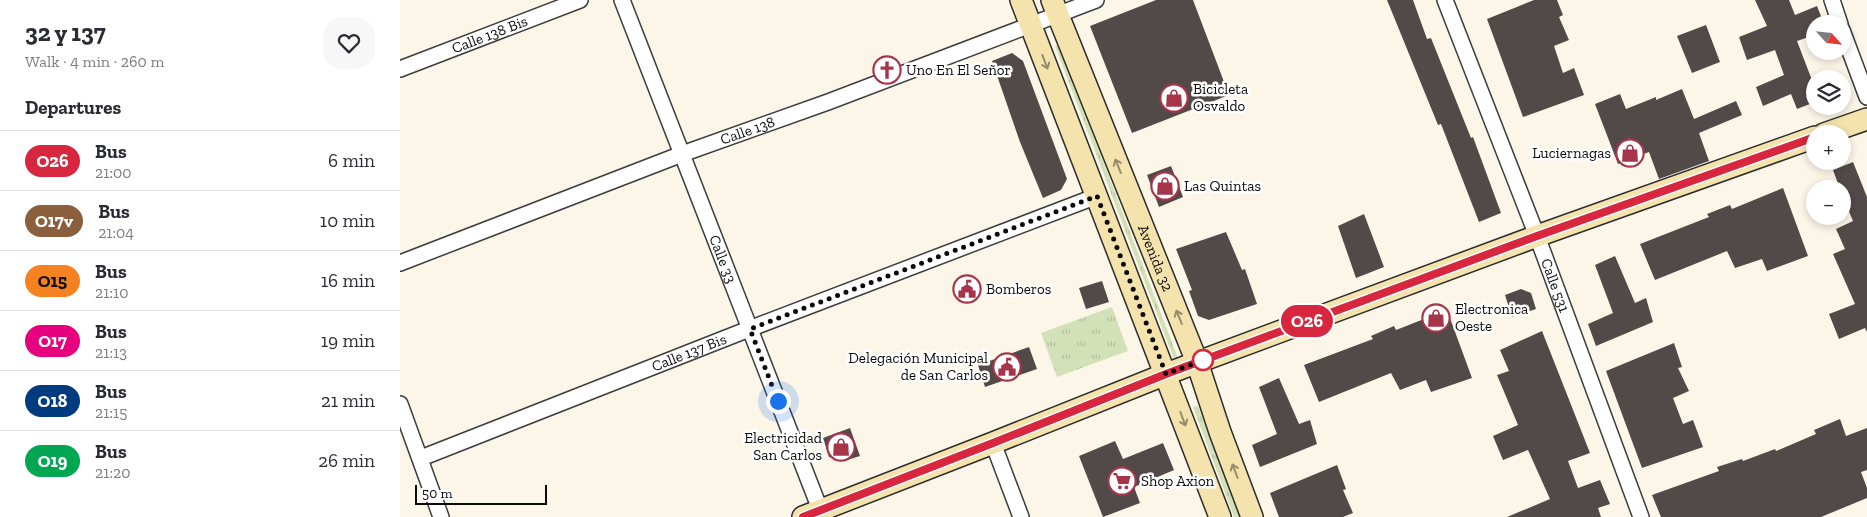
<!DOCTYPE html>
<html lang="en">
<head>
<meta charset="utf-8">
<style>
	:root { --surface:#fff; --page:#f7f7f7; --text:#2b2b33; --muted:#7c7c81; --line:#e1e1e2 }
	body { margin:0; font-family:"Zilla Slab",serif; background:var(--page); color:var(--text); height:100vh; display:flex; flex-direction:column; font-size:19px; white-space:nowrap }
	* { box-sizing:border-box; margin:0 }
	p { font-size:16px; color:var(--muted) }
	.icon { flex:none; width:28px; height:28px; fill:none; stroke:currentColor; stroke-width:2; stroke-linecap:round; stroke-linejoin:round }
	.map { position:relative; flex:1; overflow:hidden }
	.side { display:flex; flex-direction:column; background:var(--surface); width:400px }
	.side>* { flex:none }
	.badge { padding:0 10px; border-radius:16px; font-size:18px; line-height:32px }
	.needle { width:32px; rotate:117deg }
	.buttons { position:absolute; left:1406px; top:15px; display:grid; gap:10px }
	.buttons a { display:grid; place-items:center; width:45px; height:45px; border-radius:50%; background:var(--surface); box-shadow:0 2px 8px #0003; font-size:25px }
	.scale { position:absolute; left:15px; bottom:12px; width:132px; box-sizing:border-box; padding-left:5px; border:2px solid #0a0a0a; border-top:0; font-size:14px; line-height:18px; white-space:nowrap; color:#0a0a0a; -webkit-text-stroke:4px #fff; paint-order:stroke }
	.you { position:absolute; width:25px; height:25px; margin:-12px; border:4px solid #fff; border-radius:50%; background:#1a73e8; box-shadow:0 0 0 8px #1a73e833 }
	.map>.badge { position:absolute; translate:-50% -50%; box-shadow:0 0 0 2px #fff }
	h2 { padding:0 25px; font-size:19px; line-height:45px }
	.round { display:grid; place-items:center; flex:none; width:52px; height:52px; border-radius:20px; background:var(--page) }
	.overview { display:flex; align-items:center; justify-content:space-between; height:85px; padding:0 25px }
	h1 { font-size:24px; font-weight:700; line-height:38px }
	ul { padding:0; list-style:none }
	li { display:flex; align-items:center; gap:15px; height:60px; padding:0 25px; border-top:1px solid var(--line) }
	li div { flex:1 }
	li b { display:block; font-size:19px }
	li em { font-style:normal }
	li .badge { min-width:55px; font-weight:700; text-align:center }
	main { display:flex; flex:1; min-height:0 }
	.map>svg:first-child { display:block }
	.grass { fill:url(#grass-tufts) }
	.building { fill:#514a48 }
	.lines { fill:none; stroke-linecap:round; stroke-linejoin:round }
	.street-casing { stroke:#3d3d3d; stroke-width:18 }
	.secondary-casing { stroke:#2c2c2c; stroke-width:24 }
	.street { stroke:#fff; stroke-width:15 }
	.secondary { stroke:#f4e3ac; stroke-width:21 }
	.oneway { stroke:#968c6b }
	.line-casing { stroke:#fff; stroke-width:11 }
	.line { stroke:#d7263d; stroke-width:8 }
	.walk { stroke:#0a0a0a; stroke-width:5; stroke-dasharray:0 9 }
	.stop-dot { fill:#fff; stroke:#d7263d; stroke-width:2.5 }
	.labels { text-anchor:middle; stroke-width:5; stroke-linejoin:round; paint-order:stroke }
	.street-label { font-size:15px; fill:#0a0a0a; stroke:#fff }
	.poi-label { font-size:15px; fill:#0a0a0a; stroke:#fff; text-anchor:start }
</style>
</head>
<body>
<main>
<section class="side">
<div class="overview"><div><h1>32 y 137</h1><p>Walk · 4 min · 260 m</p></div><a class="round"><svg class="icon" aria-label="heart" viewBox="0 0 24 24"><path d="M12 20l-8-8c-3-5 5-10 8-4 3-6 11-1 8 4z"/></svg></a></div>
<h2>Departures</h2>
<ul>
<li><span class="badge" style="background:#d7263d;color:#fff">O26</span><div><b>Bus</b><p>21:00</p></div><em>6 min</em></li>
<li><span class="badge" style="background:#8b5e3c;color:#fff">O17v</span><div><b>Bus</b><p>21:04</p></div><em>10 min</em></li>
<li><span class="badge" style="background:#f58220;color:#111">O15</span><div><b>Bus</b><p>21:10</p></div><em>16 min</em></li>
<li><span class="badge" style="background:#e6007e;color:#fff">O17</span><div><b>Bus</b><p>21:13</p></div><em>19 min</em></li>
<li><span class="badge" style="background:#003b80;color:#fff">O18</span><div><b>Bus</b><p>21:15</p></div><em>21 min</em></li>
<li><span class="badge" style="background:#00a651;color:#fff">O19</span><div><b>Bus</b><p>21:20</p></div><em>26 min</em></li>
</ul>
</section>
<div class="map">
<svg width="1467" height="517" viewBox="0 0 1467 517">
	<defs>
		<pattern id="grass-tufts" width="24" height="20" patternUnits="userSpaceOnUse" patternTransform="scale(1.25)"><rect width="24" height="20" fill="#d2e1b8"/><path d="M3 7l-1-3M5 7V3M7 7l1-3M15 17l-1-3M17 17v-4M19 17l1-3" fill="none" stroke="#b3c09d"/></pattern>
	</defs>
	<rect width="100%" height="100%" fill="#fcf6e9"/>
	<path class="grass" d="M659,45L781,366L777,367L655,46Z
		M712,307L728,351L657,377L641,333Z
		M798,406L840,517H834L793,407Z"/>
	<path class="building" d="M756,0H793L829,95L732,133L690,26Z
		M987,0H1013L1027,39L1031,38L1071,138L1073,137L1101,213L1079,222L1041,124L1038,125Z
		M1134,0H1157L1163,15L1159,17L1169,40L1154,46L1163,73L1174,68L1184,95L1123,117L1087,19Z
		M1355,0H1389L1395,15L1417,6L1424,24H1415V35L1397,41L1415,88V102L1397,109L1391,94L1363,106L1356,87L1384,75L1375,50L1347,60L1339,37L1367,26Z
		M1306,25L1320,62L1292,73L1277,36Z
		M612,53L623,61L667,179L661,190L643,198L620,142L592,61Z
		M1282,89L1294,119L1336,101L1342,115L1299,133L1309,161L1259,179L1249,152L1218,164L1195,104L1220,94L1226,109L1256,97V100Z
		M1453,162L1467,197V332L1465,328L1439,339L1429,314L1455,304L1433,254L1445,249L1436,229L1453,221L1442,195V189H1440L1433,170Z
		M771,166L783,197L759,207L747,175Z
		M1383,188L1408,256L1367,271L1362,259L1335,268L1327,251L1255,280L1240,244L1309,217L1307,214L1330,205L1332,209Z
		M964,214L984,267L956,278L938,226Z
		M826,232L842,270L845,269L857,304L809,320L798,316L789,291L792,290L776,249Z
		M1215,256L1235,303L1246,298L1253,322L1196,346L1188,324L1213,313L1195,265Z
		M702,281L709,302L686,309L679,288Z
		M1121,289L1131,293L1136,309L1112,317L1105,295Z
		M1047,310L1072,378L1031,392L1026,380L1000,390L991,373L919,402L904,365L973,339L971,336L994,326L996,330Z
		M1142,331L1190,453L1168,461L1178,488L1200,480L1210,504L1198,508L1201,517H1107L1150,499L1128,450L1103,460L1093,436L1118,425L1097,375L1109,371L1100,350Z
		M1274,343L1282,367L1278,368L1289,391L1273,398L1283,424L1293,420L1303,447L1242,468L1206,371Z
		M629,347L637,369L585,387L578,365Z
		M879,378L899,424L910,420L917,444L860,467L852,445L877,434L859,387Z
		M1440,419L1446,436L1467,428V470L1461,472L1467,488V498L1421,517H1261L1252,495L1319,471L1317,467L1342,459L1343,461L1375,449L1376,451L1416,434L1414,430Z
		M450,428L460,456L444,461L429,457L423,438Z
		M715,441L723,459L763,443L774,470L734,487L740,503L703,517L679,456Z
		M937,465L946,489L943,490L953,513L943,517H879L870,493Z"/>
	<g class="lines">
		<g class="street-casing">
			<g id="street">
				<path id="s1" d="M222,0L423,517"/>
				<path id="s2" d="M1045,0L1137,236L1241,517"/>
				<path d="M1432,0L1440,24"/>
				<path d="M1442,30L1467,97"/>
				<path id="s3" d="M0,69L180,0"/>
				<path id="s4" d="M0,263L282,154L428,102L696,0"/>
				<path d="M0,404L41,517"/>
				<path d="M593,443L621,517"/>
				<path id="s5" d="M21,458L349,329L697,196"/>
			</g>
		</g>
		<g class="secondary-casing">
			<g id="secondary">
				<path d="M621,0L820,517"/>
				<path id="s6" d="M652,0L797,362L820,432L852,517"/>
				<path d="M1424,134L1467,119"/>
				<path d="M403,517L593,443L766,374L1137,236L1415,137"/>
			</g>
		</g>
		<use href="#street" class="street"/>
		<use href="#secondary" class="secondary"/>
	</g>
	<defs><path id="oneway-shaft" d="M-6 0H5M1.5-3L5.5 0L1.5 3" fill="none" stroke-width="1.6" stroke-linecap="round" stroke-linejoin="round" transform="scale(1.25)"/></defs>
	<g class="oneway">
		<use href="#oneway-shaft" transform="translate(645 62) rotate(69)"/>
		<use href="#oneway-shaft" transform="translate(718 166) rotate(-112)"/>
		<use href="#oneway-shaft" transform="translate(779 317) rotate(-112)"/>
		<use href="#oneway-shaft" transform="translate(783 419) rotate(69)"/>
		<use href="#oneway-shaft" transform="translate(835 471) rotate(-111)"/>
	</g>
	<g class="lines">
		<g class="line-casing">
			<path id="line" d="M403,517L593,443L766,374L1137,236L1415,137"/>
		</g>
		<use href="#line" class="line"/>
		<path class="walk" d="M378,401L350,329L697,196L766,374L803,360"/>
	</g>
	<defs>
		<g id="church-ring" transform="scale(1.4375)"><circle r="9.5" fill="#fff" stroke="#a63549" stroke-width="1.5"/><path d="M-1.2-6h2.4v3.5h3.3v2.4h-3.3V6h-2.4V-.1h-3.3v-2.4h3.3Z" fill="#a63549"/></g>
		<g id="shop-ring" transform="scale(1.4375)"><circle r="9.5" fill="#fff" stroke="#a63549" stroke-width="1.5"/><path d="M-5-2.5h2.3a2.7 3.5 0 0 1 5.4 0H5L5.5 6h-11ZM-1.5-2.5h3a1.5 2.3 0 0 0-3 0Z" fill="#a63549"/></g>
		<g id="civic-ring" transform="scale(1.4375)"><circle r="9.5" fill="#fff" stroke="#a63549" stroke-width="1.5"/><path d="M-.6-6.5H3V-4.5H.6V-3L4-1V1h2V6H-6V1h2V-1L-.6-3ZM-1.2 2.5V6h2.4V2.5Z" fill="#a63549"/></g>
		<g id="supermarket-ring" transform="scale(1.4375)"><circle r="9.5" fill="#fff" stroke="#a63549" stroke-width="1.5"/><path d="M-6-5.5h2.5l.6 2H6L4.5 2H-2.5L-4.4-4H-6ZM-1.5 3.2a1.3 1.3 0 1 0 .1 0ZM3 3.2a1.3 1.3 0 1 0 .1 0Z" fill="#a63549"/></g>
	</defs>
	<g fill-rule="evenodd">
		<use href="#church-ring" x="487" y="70"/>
		<use href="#shop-ring" x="774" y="98"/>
		<use href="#shop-ring" x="1230" y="153"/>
		<use href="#shop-ring" x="765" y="186"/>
		<use href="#civic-ring" x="567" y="289"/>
		<use href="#shop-ring" x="1036" y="318"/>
		<use href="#civic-ring" x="607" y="367"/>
		<use href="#shop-ring" x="441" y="447"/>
		<use href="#supermarket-ring" x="722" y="481"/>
	</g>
	<circle class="stop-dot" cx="803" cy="360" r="10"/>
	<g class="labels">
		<g class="street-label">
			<text dy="5" stroke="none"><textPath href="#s3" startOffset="96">Calle 138 Bis</textPath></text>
			<text dy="5" stroke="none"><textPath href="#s4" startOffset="372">Calle 138</textPath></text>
			<text dy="5" stroke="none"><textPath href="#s6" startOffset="278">Avenida 32</textPath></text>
			<text dy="5" stroke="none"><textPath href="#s1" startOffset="278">Calle 33</textPath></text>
			<text dy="5" stroke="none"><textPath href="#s2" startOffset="306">Calle 531</textPath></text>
			<text dy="5" stroke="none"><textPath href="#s5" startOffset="288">Calle 137 Bis</textPath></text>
		</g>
		<g class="poi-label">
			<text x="506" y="75">Uno En El Señor</text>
			<text x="793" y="94">Bicicleta<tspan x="793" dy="17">Osvaldo</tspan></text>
			<text x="1211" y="158" text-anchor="end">Luciernagas</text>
			<text x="784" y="191">Las Quintas</text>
			<text x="586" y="294">Bomberos</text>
			<text x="1055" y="314">Electronica<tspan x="1055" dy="17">Oeste</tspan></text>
			<text x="588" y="363" text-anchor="end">Delegación Municipal<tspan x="588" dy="17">de San Carlos</tspan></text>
			<text x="422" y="443" text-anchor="end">Electricidad<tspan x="422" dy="17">San Carlos</tspan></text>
			<text x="741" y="486">Shop Axion</text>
		</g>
	</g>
</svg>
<div class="buttons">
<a><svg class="needle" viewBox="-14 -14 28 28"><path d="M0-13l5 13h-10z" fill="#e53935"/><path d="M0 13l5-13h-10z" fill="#7c7c81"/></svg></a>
<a><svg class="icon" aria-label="layers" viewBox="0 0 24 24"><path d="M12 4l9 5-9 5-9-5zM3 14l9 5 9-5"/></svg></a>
<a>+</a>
<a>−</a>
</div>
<div class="scale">50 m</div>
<div class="you" style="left:378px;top:401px"></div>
<b class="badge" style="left:907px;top:321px;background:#d7263d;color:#fff">O26</b>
</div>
</main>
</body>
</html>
